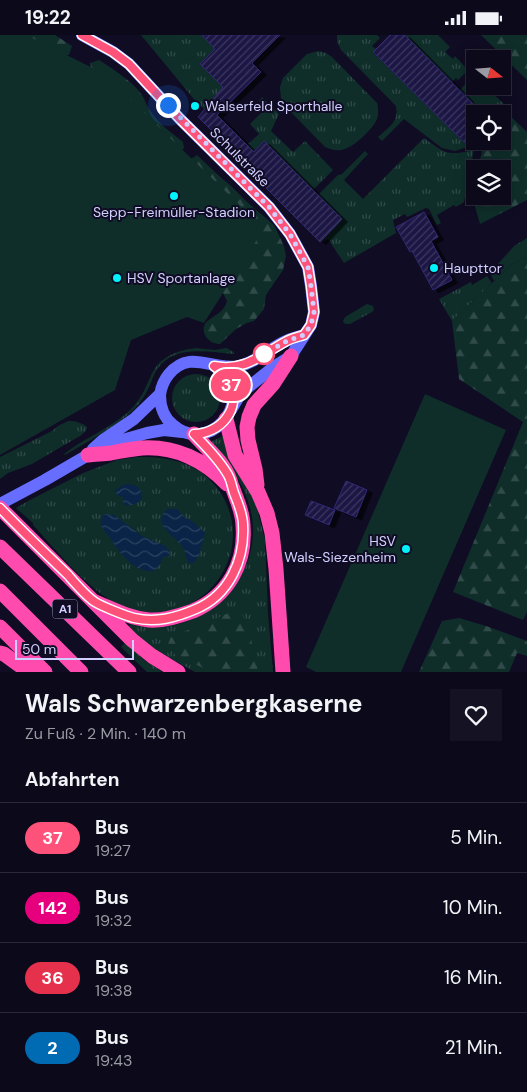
<!DOCTYPE html>
<html lang="de">
<head>
<meta charset="utf-8">
<style>
	:root { --surface:#0b091a; --page:#141223; --text:#f1f3f6; --muted:#9a9aa2; --line:#2b2a39 }
	body { margin:0; font-family:"DM Sans",sans-serif; background:var(--page); color:var(--text); height:100vh; display:flex; flex-direction:column; font-size:19px; white-space:nowrap }
	* { box-sizing:border-box; margin:0 }
	p { font-size:16px; color:var(--muted) }
	.icon { flex:none; width:28px; height:28px; fill:none; stroke:currentColor; stroke-width:2; stroke-linecap:round; stroke-linejoin:round }
	.map { position:relative; height:637px; overflow:hidden }
	.panel { display:flex; flex-direction:column; background:var(--surface); flex:1 }
	.panel>* { flex:none }
	.badge { padding:0 10px; border-radius:16px; font-size:18px; line-height:32px }
	.needle { width:32px; rotate:107deg }
	.controls { position:absolute; left:466px; top:15px; display:grid; gap:10px }
	.controls a { display:grid; place-items:center; width:45px; height:45px; border-radius:0px; background:var(--surface); box-shadow:0 2px 12px #0003,0 0 0 1px var(--line); font-size:25px }
	.scale { position:absolute; left:15px; bottom:12px; width:119px; box-sizing:border-box; padding-left:5px; border:2px solid #d1cfff; border-top:0; font-size:14px; line-height:18px; white-space:nowrap; color:#d1cfff; -webkit-text-stroke:4px #0f0c23; paint-order:stroke }
	.you { position:absolute; width:25px; height:25px; margin:-12px; border:4px solid #fff; border-radius:50%; background:#1a73e8; box-shadow:0 0 0 8px #1a73e833 }
	.map>.badge { position:absolute; translate:-50% -50%; box-shadow:0 0 0 2px #fff }
	h2 { padding:0 25px; font-size:19px; line-height:45px }
	.round { display:grid; place-items:center; flex:none; width:52px; height:52px; border-radius:0px; background:var(--page) }
	.headline { display:flex; align-items:center; justify-content:space-between; height:85px; padding:0 25px }
	h1 { font-size:24px; font-weight:700; line-height:38px }
	ul { padding:0; list-style:none }
	li { display:flex; align-items:center; gap:15px; height:70px; padding:0 25px; border-top:1px solid var(--line) }
	li div { flex:1 }
	li b { display:block; font-size:19px }
	li em { font-style:normal }
	li .badge { min-width:55px; font-weight:700; text-align:center }
	.status { display:flex; justify-content:space-between; align-items:center; height:35px; padding:0 25px; background:var(--surface); direction:ltr }
	.status svg { height:14px; fill:currentColor }
	.map>svg:first-child { display:block }
	.grass { fill:url(#grass-tufts) }
	.forest { fill:url(#forest-firs) }
	.pitch { fill:#0f2e2a }
	.water { fill:url(#water-waves) }
	.building { fill:url(#building-hatch); stroke:#312873; filter:url(#shadow) }
	.lines { fill:none; stroke-linecap:round; stroke-linejoin:round }
	.secondary { stroke:#666dff; stroke-width:12 }
	.highway { stroke:#ff4aae; stroke-width:15 }
	.line-casing { stroke:#fff; stroke-width:11 }
	.line { stroke:#ff527a; stroke-width:8 }
	.walk { stroke:#d1cfff; stroke-width:5; stroke-dasharray:0 9 }
	.poi-dot { fill:#00f3fa; stroke:#0f0c23; stroke-width:2 }
	.stop-dot { fill:#fff; stroke:#ff527a; stroke-width:2.5 }
	.labels { text-anchor:middle; stroke-width:4; stroke-linejoin:round; paint-order:stroke }
	.shield { fill:#0f0c23; stroke:#9794bd; stroke-width:1 }
	.shield-label { font-size:12px; font-weight:bold; fill:#d1cfff }
	.poi-label { font-size:14px; fill:#d1cfff; stroke:#0f0c23; text-anchor:start }
	.street-label { font-size:14px; fill:#d1cfff; stroke:#0f0c23 }
</style>
</head>
<body>
<div class="status"><b>19:22</b><svg viewBox="0 0 49 12"><path d="M0 12V9h3v3zM5 12V6h3v6zM10 12V3h3v9zM15 12V0h3v12zM26 1h20v11H26zM47 4h2v5h-2z"/></svg></div>
<div class="map">
<svg width="527" height="637" viewBox="0 0 527 637">
	<defs>
		<pattern id="grass-tufts" width="24" height="20" patternUnits="userSpaceOnUse" patternTransform="scale(1.25)"><rect width="24" height="20" fill="#0f2e2a"/><path d="M3 7l-1-3M5 7V3M7 7l1-3M15 17l-1-3M17 17v-4M19 17l1-3" fill="none" stroke="#314b4a"/></pattern>
		<pattern id="forest-firs" width="22" height="20" patternUnits="userSpaceOnUse" patternTransform="scale(1.25)"><rect width="22" height="20" fill="#0f2e2a"/><path d="M5 1l3.5 6h-7zM16 11l3.5 6h-7z" fill="#314b4a"/></pattern>
		<pattern id="water-waves" width="16" height="10" patternUnits="userSpaceOnUse" patternTransform="scale(1.25)"><rect width="16" height="10" fill="#092446"/><path d="M0 5q4-4 8 0t8 0" fill="none" stroke="#2c4362"/></pattern>
		<pattern id="building-hatch" width="6" height="6" patternUnits="userSpaceOnUse" patternTransform="scale(1.25)"><rect width="6" height="6" fill="#1d1745"/><path d="M-1 1l2-2M0 6l6-6M5 7l2-2" fill="none" stroke="#3d3861"/></pattern>
		<filter id="shadow"><feDropShadow dx="5.5" dy="3" stdDeviation="0" flood-color="#0009"/></filter>
	</defs>
	<rect width="100%" height="100%" fill="#0f0c23"/>
	<path class="grass" d="M141,0H202L203,1L229,0L200,29L223,52L204,74L193,63Z
		M337,0H377L380,3L372,11L376,14L373,18L467,110L475,102V106H478L476,109L455,116L442,113L404,84L382,106L378,102C389,92 399,87 396,71L341,15L337,7Z
		M405,0H438L450,12L445,17L453,24L455,21L468,35L458,45L456,43L452,47Z
		M318,16L326,18L332,22L377,68C378,73 379,78 377,84C373,94 352,114 341,115C335,116 331,114 325,112L287,73L281,63L280,52L283,43L307,19Z
		M474,40L475,41V51H485L505,70L497,79H483L460,55Z
		M262,62L279,79L271,96L293,117L305,106L333,135L313,155L264,107L254,117L247,110L259,99L250,89L266,73L259,66Z
		M424,103C446,119 447,121 474,115L464,167L456,172L454,170L437,180L441,188L437,190L429,174L426,173L407,182L405,179L393,185L396,198L344,228L328,204L321,207H320L342,184L318,160L338,140L342,139L365,116L368,119L344,145L363,164Z
		M527,203V222L512,229L494,246L490,238L514,211Z
		M487,241L492,248L452,286L439,264L471,247L472,250Z
		M367,269L373,271L374,275L372,277L350,289H345L343,286L345,282Z
		M196,313L215,315L226,313L234,317V319C206,317 170,308 154,340C152,344 151,349 148,354C144,363 137,372 130,378C112,394 85,408 65,420L64,419C84,403 109,394 128,377C137,369 143,359 147,349C150,344 151,339 154,335C163,320 180,315 196,313Z
		M172 363a24 24 0 1 1 48 0a24 24 0 1 1-48 0Z
		M68,386C75,386 81,387 87,392L86,396L80,401L54,416L32,429L8,438L0,444V422L52,396L58,391Z
		M226,400L257,473L265,505L268,578L273,637H195L161,618L142,605L130,594L129,590L132,589C153,595 179,592 199,581C207,577 215,567 222,561C227,556 234,551 238,545C249,530 254,509 253,491C251,458 231,430 210,407Z
		M137,422C156,422 175,423 192,432C205,438 215,449 222,460C252,510 217,574 159,577C146,578 131,576 119,570C88,555 56,515 33,490V488L16,473L28,466L83,438L117,425Z
		M125,608L143,624L162,637H147L121,612Z"/>
	<path class="forest" d="M16,0H55L72,11L69,20H62Z
		M481,0H527V45Z
		M99,25C114,35 131,45 142,60C145,65 147,72 151,77C159,89 172,98 183,107L184,113L179,118L92,38L90,28Z
		M508,79L527,97V165L480,189L472,161L475,148V161H502V134H478L482,116L488,106H502L503,86Z
		M197,120L217,139L231,151L247,167L274,190L284,211L286,221L283,235L266,260L264,274L254,286L247,288L236,294L220,309C215,309 210,307 206,302C197,286 216,283 223,274C225,272 226,269 227,266L222,256L191,124Z
		M527,222V577L523,585L453,557L523,387L459,344L452,286L512,229Z
		M229,578H241L248,589L258,637H211L173,618L168,609L171,602Z
		M459,583L486,591L527,606V621L517,618L509,637H419L442,586Z"/>
	<path class="pitch" d="M0,0H26L103,38L251,181L258,203L204,288L187,282L131,305L115,355L0,420Z
		M425,359L506,395L401,637H316L306,632Z"/>
	<path class="water" d="M125,449C136,449 142,452 142,463C137,469 133,471 125,470L123,468V462L118,461L115,455Z
		M167,474H177L185,483L192,486L205,498L199,520L194,528H189C185,523 186,517 183,513C175,500 151,491 167,474Z
		M104,479L114,480L142,501L165,511L169,515L170,519L169,521L163,522C161,526 159,533 155,535C138,542 118,516 110,503C107,499 103,495 101,490C100,486 102,482 104,479Z"/>
	<path class="building" d="M202,0H280L252,28L261,37L217,80L254,117L264,106L342,184L320,207L242,129L243,127L198,82L223,52L200,29L215,14Z
		M390,0H405L483,79H475V102L467,110L373,17Z
		M424,177L438,202L431,206L452,245L433,255L412,216L410,217L396,192Z
		M346,446L367,455L356,482L334,473Z
		M311,466L335,475L329,490L305,480Z"/>
	<g class="lines">
		<path class="secondary" d="M82,0L113,17L129,29L180,84L269,172L290,199L308,232L311,251L314,277L311,290L291,321L275,331L241,358L231,375
			M214,331C217,333 221,335 223,338C254,370 207,420 173,390C164,383 160,371 160,360C161,353 164,345 169,339C191,313 213,337 239,331C257,327 270,313 286,306C292,303 298,302 304,300
			M93,414L103,405L134,384L160,359
			M0,469L45,445L88,420L126,404L147,398L164,395L182,397"/>
		<path class="highway" d="M226,384L235,420L258,457L267,478L272,498L276,534L283,637
			M88,420C95,419 103,419 111,418C121,416 131,414 142,413C175,411 205,425 227,449
			M257,450L255,434L248,405L247,392L249,382L254,370L273,349L291,321
			M0,473L132,605L152,621L178,637
			M0,512L129,637
			M0,556L81,637
			M95,567C112,574 129,583 149,585C164,586 179,581 193,576C228,561 246,528 243,491C243,477 237,466 233,454C231,451 231,447 229,443C223,426 206,413 194,399
			M0,592L45,637
			M0,618L4,619L29,637"/>
	</g>
	<g class="lines">
		<g class="line-casing">
			<path id="line" d="M0,473C22,496 45,518 68,540C75,548 86,561 95,567C101,571 126,581 134,583C156,588 175,583 196,574C229,560 245,525 243,490C243,479 238,468 234,458C232,452 231,445 228,440C219,424 206,412 194,399C220,399 242,374 230,348C226,341 221,336 214,331C244,337 261,320 285,307C291,303 298,302 304,300L311,290L314,277L311,251L308,232L290,199L269,172L180,84L129,29L113,17L82,0"/>
		</g>
		<use href="#line" class="line"/>
		<path class="walk" d="M168,70L269,172L290,199L308,232L311,251L314,277L311,290L304,300L287,306L264,319"/>
	</g>
	<g class="poi-dot">
		<circle cx="195" cy="71" r="5"/>
		<circle cx="174" cy="161" r="5"/>
		<circle cx="434" cy="233" r="5"/>
		<circle cx="117" cy="243" r="5"/>
		<circle cx="406" cy="514" r="5"/>
	</g>
	<circle class="stop-dot" cx="264" cy="319" r="10"/>
	<g class="labels">
		<rect class="shield" x="52.5" y="564.5" width="25" height="19" rx="4"/>
		<g class="shield-label">
			<text x="65" y="578">A1</text>
		</g>
		<g class="poi-label">
			<text x="205" y="76">Walserfeld Sporthalle</text>
			<text x="174" y="182" text-anchor="middle">Sepp-Freimüller-Stadion</text>
			<text x="444" y="238">Haupttor</text>
			<text x="127" y="248">HSV Sportanlage</text>
			<text x="396" y="511" text-anchor="end">HSV<tspan x="396" dy="16">Wals-Siezenheim</tspan></text>
		</g>
		<g class="street-label">
			<text transform="translate(240 122) rotate(45)" y="5">Schulstraße</text>
		</g>
	</g>
</svg>
<div class="controls">
<a><svg class="needle" viewBox="-14 -14 28 28"><path d="M0-13l5 13h-10z" fill="#e53935"/><path d="M0 13l5-13h-10z" fill="#9a9aa2"/></svg></a>
<a><svg class="icon" aria-label="locate" viewBox="0 0 24 24"><circle cx="12" cy="12" r="6"/><path d="M12 2v4M12 18v4M2 12h4M18 12h4"/></svg></a>
<a><svg class="icon" aria-label="layers" viewBox="0 0 24 24"><path d="M12 4l9 5-9 5-9-5zM3 14l9 5 9-5"/></svg></a>
</div>
<div class="scale">50 m</div>
<div class="you" style="left:168px;top:70px"></div>
<b class="badge" style="left:231px;top:350px;background:#ff527a;color:#fff">37</b>
</div>
<section class="panel">
<div class="headline"><div><h1>Wals Schwarzenbergkaserne</h1><p>Zu Fuß · 2 Min. · 140 m</p></div><a class="round"><svg class="icon" aria-label="heart" viewBox="0 0 24 24"><path d="M12 20l-8-8c-3-5 5-10 8-4 3-6 11-1 8 4z"/></svg></a></div>
<h2>Abfahrten</h2>
<ul>
<li><span class="badge" style="background:#ff527a;color:#fff">37</span><div><b>Bus</b><p>19:27</p></div><em>5 Min.</em></li>
<li><span class="badge" style="background:#e6007e;color:#fff">142</span><div><b>Bus</b><p>19:32</p></div><em>10 Min.</em></li>
<li><span class="badge" style="background:#e5314c;color:#fff">36</span><div><b>Bus</b><p>19:38</p></div><em>16 Min.</em></li>
<li><span class="badge" style="background:#006ab3;color:#fff">2</span><div><b>Bus</b><p>19:43</p></div><em>21 Min.</em></li>
</ul>
</section>
</body>
</html>
